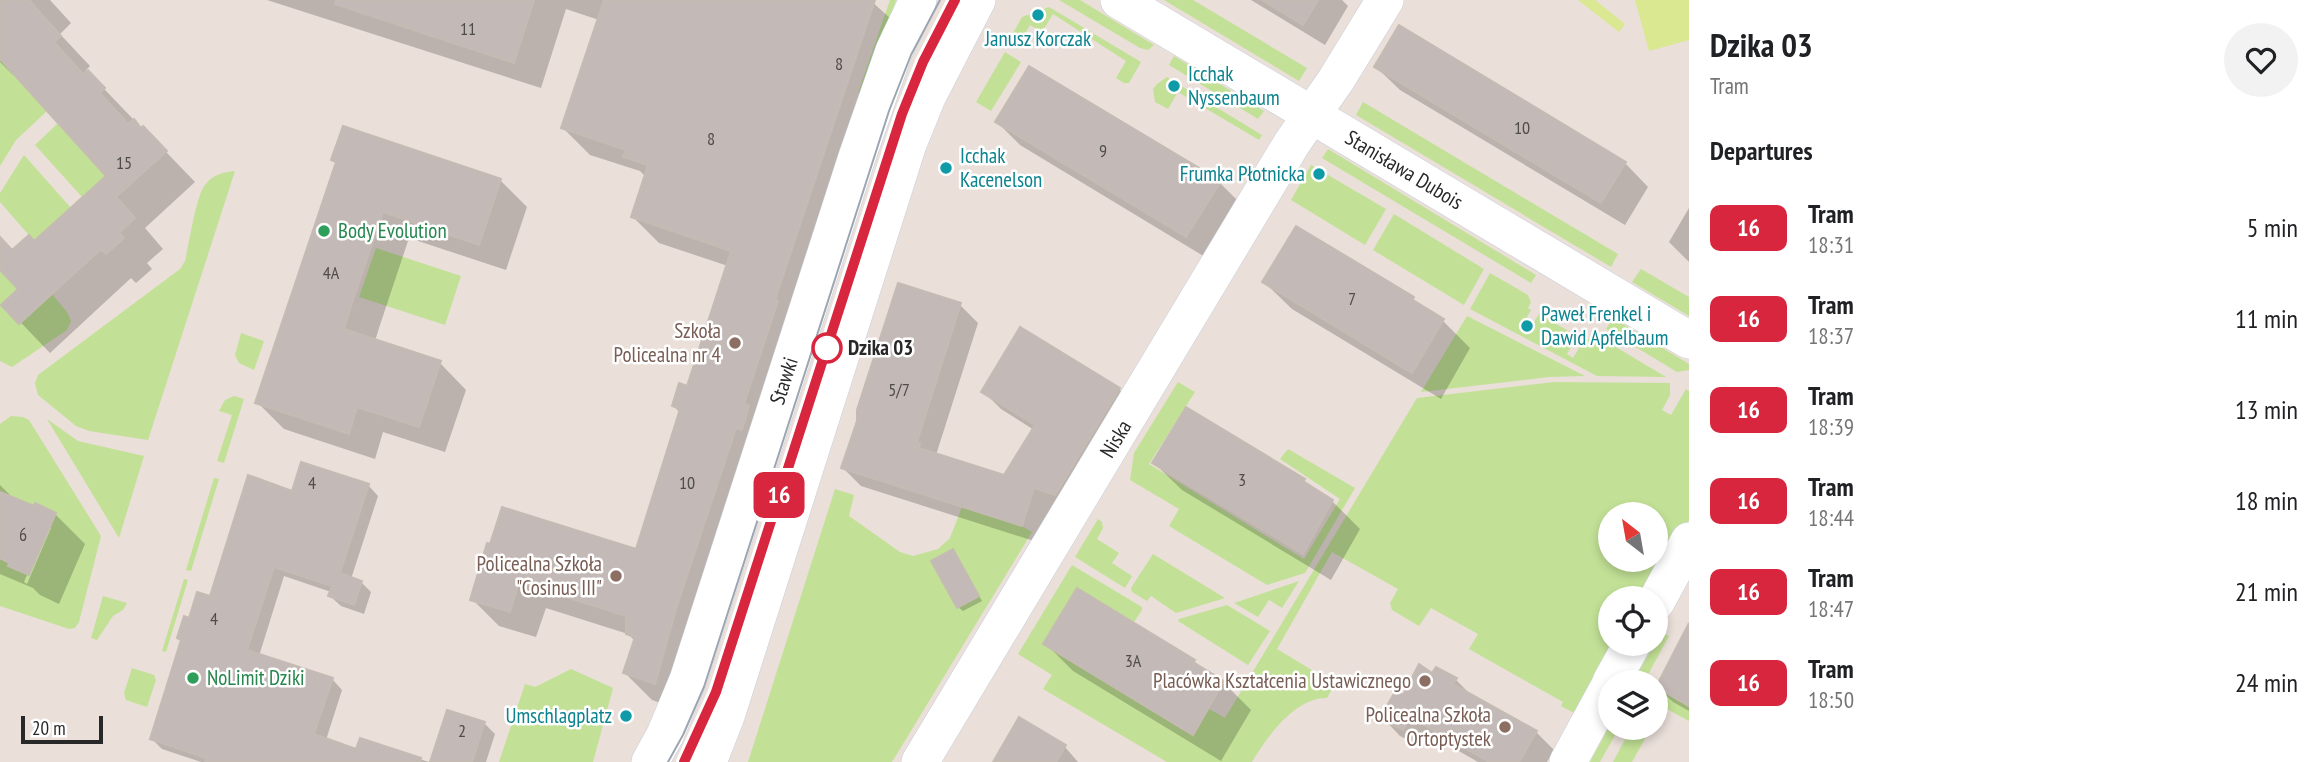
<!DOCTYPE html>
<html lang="en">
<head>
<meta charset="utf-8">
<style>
	:root { --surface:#fff; --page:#f2f2f2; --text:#202124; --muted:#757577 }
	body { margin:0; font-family:"PT Sans Narrow",sans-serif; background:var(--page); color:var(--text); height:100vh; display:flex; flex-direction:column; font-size:26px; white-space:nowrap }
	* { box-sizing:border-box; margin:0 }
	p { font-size:23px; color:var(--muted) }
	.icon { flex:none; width:38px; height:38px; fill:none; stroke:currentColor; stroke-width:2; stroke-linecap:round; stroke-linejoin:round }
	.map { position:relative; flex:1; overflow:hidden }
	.drawer { display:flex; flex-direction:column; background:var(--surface); width:630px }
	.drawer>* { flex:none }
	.badge { padding:0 14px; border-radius:10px; font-size:24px; line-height:46px }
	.needle { width:46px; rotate:329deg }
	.fabs { position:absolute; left:1598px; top:502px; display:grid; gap:14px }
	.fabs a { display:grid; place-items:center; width:70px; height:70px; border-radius:50%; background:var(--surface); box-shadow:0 4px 10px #0003; font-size:35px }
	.scale { position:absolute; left:21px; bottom:18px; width:82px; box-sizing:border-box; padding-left:7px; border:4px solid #282828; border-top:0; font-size:19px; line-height:24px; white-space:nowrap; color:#282828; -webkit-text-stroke:5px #fff; paint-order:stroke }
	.map>.badge { position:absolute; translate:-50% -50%; box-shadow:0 0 0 4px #fff }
	h2 { padding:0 21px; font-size:26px; line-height:63px }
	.round { display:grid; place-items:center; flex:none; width:74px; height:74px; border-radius:37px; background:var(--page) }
	.overview { display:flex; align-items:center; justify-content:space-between; height:119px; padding:0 21px }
	h1 { font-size:33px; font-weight:700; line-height:52px }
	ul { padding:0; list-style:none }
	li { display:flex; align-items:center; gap:21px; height:91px; padding:0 21px }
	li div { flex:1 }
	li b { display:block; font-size:26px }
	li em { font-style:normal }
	li .badge { min-width:77px; font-weight:700; text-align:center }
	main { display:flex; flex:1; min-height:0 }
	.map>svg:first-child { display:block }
	.green { fill:#c2e196; fill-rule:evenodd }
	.pitch { fill:#d9e891 }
	.shadow { fill:#0003; fill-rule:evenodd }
	.building { fill:#c3b9b6; stroke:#c5bbb3; stroke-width:2 }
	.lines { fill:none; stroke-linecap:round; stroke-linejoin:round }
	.minor-casing { stroke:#c8d0da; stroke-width:38 }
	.minor { stroke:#fff; stroke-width:37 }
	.tram { stroke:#9ca5b2; stroke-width:2 }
	.line-casing { stroke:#fff; stroke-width:16 }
	.line { stroke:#d7263d; stroke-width:10 }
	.culture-dot { fill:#0f9aa8; stroke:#fff; stroke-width:2.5 }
	.leisure-dot { fill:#2e9e5b; stroke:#fff; stroke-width:2.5 }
	.education-dot { fill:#8d6e63; stroke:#fff; stroke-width:2.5 }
	.stop-dot { fill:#fff; stroke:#d7263d; stroke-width:3.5 }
	.labels { text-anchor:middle; stroke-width:5; stroke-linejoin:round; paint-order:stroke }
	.number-label { font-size:18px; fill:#4f4c4c }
	.culture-label { font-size:21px; fill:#0d838f; stroke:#fff; text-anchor:start }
	.street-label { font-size:21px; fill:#282828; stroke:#fff }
	.leisure-label { font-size:21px; fill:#27864d; stroke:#fff; text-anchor:start }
	.education-label { font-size:21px; fill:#785e54; stroke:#fff; text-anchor:end }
	.stop-label { font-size:21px; font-weight:bold; fill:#282828; stroke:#fff; text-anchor:start }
</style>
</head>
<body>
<main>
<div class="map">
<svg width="1689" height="762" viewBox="0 0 1689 762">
	<rect width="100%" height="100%" fill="#eadfd9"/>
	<path class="green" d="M890,0H896L867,89L858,93Z
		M1059,0H1080L1154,45L1148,50L1140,48Z
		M1164,0H1193L1307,68L1299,81Z
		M1049,7L1141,62L1129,83H1124L1116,78L1126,61L1053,14L1042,32L1030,25L1016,49L1008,42L1022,17Z
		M1005,52L1021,62L991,111L976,102Z
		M1174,56L1264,111L1258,119L1169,65Z
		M0,59L47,111L16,140L0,166Z
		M1167,77L1172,81L1169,87L1174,90L1178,84L1262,135L1259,140L1178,92L1168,109L1155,102L1153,89L1157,84Z
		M1363,102L1618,254L1611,267L1356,115Z
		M58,123L106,176L82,197L35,145Z
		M1328,149L1536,275L1531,283L1322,158Z
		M24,155L71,208L34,241L0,202V193Z
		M1311,165L1386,209L1365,245L1291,200Z
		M235,171L148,440L89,431L76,426L38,395L35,383L38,375L180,269L185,261C189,243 195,205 202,190C209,176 222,172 235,171Z
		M1394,214L1484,269L1464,305L1373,250Z
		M376,248L461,276L445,325L359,297Z
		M1641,269L1689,297V316L1632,282Z
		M0,270L14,285L20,288L1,305L19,324L52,294L67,312L71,321L67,330L12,367L0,361Z
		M1490,273L1528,295L1531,302L1528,308L1531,310L1521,328L1528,332L1539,314L1577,336L1567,354L1573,358L1584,340L1599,337L1666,377L1597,376L1470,309Z
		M1467,316L1585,376L1549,377L1421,392Z
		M1613,318L1689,364V370L1677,372L1606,329Z
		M241,333L264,341L254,370L239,363L235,355Z
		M1178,382L1195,392L1149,464L1304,559L1340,499L1280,459L1288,449L1355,488L1305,573L1267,585L1169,526L1179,509L1130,480L1134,453Z
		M1554,382L1670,383V395L1662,410L1671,415L1686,389L1689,391V520L1646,598H1610V644H1621L1576,714L1561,706L1563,702L1469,649L1478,634L1431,608L1419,626L1392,610L1390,603L1398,589L1332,552L1277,649L1335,684L1327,698C1295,697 1266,738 1252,762H1167L1043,689L1052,675L1018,654L1072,565L1142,607V610L1134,622L1077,588L1043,644L1193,735L1209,709L1225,718L1417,398ZM1610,514H1656V560H1610Z
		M234,396L244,399L224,463L217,461L232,415L219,411L225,400Z
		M11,416L23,417L29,420L101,536L79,622L75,628L69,629L0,606V558L29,575L56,513L35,503L34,506L0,492V424Z
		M47,419L78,441L144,456L119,538Z
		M214,478L219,479L191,571L186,570Z
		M835,489L854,495L849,516L900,552L913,556L938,549L950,538L962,507L1022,526L1032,532L892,762H748Z
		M1098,519L1102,522L1103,528L1097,539L1119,553L1112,563L1132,576L1125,588L1075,557Z
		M1153,554L1225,598L1176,613L1151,596L1147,601L1132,592L1131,588Z
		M184,579L188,580L166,652L162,651Z
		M1299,581L1282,608L1269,600L1258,617L1234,603Z
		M103,596L127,603L123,610L113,616L97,640L91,638Z
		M1227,605L1270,631L1248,665L1178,621L1179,619Z
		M1661,632L1669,636L1644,682H1633Z
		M132,668L154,675L156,680L147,707L126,700L124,693Z
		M571,669L613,688L593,762H499L525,684L535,687Z
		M1656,687L1689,706V721L1663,707L1656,719Z
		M1610,725V728H1619L1600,762H1590Z
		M1631,728H1651L1632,762H1613Z"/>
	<path class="pitch" d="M1578,0H1595L1625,24L1619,32Z
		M1635,0H1689V40L1649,51Z"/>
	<path class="shadow" d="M0,0H50L71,23L60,34L90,66L86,70L133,119L132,120L141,130L143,128L195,182L145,228L163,249L147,263L152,269L136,283L131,278L50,353L4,305L20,290L0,268V258L35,243L109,176L15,73L13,75L0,62Z
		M267,0H870L901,28L681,710L652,700L625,673L635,641L628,634L546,608L536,637L499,626L472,599L489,546L637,551L680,413L674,406L689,388L728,266L659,243L633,217L646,177L640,171L590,155L563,128L599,20L566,9L541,88Z
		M1251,0H1342L1348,6L1325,45Z
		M1376,67L1625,163L1648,187L1625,225L1400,90Z
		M997,122L1220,183L1243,206L1210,260L1020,145Z
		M344,128L501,181L527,207L506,270L409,238L379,328L375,341L440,363L466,390L445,452L383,432L375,459L284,429L257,402L337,164L333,160Z
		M1689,208V262L1669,242Z
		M1264,282L1413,299L1422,308L1442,320L1470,348L1441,399L1292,309Z
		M960,305L978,323L936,455L1005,477L1034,430L1001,409L983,391L1119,389L1137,407L1073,512L1052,505L1040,543L861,486L843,468Z
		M1154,463L1304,480L1313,490L1332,501L1360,529L1331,580L1182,490Z
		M0,485L15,500L55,514L85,544L59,604L40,595L33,588L0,574ZM47,528H51L27,584L24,582Z
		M368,485L378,496L351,579L361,582L371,592L364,614L341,606L330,596L331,592L284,576L259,656L332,679L342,690L326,740L357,751L361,740L429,762H201L162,749L152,739L190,620L211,599L293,493Z
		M953,551L982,601L963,611L958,607Z
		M1689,627V711L1673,702L1656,686Z
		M1045,643L1194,661L1203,670L1223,682L1251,710L1221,761L1073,671Z
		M1456,680L1473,697L1536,732L1554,750L1547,762H1478L1429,734L1421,747L1400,736L1383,718L1404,698Z
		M484,723L495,734L486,762H432Z
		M1065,747L1078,762H994Z"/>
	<path class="building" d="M0,0H29L61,36L54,42L83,74L88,70L105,88L100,93L128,124L134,119L141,128L143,126L167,151L116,197L135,218L119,233L124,238L106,254L101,249L19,324L1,305L18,289L0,270V237L12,250L29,235L34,241L106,176L0,59Z
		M336,0H534L514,63L335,4Z
		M604,0H875L775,300L778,301L744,404L749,406L742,430L736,428L677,606L655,684L623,673L635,637L626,634V616L519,582L510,612L470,600L487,543L490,544L502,507L636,549L680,409L672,406L679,383L687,386L731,251L631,217L648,165L623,157L626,150L561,128Z
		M1262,0H1318L1303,25Z
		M1399,25L1626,162L1601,203L1374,67Z
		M1029,66L1221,181L1186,237L995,122Z
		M343,126L501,179L479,245L383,212L353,300L344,329L441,361L419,427L357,407L349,434L255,403L336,162L331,160Z
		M1296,226L1414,297L1413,300L1444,319L1412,373L1262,282Z
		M898,283L961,303L917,442L920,443L919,448L1004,475L1035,425L981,392L1020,327L1120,388L1055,495L1034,488L1022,526L841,468L857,421V410Z
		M1186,407L1305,479L1303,481L1333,500L1303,554L1152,463Z
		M301,462L369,484L340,573L362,581L354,605L328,596L332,586L274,567L247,650L333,678L314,734L356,749L360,738L421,758L420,762H205L206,758L150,739L181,640L177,638L184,616L189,618L197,592L210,596L248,475L292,491Z
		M0,492L34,506L35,503L56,513L29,575L8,566L9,563L0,558Z
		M953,549L979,596L957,608L931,561Z
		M1077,588L1195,660L1193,662L1224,681L1193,735L1043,644Z
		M1689,623V706L1656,687Z
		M1419,664L1432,673L1436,667L1457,678L1453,684L1537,731L1519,762H1489L1410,717L1403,730L1380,718L1396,690L1403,695Z
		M447,710L485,722L472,762H430Z
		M1019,717L1066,745L1056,762H993Z"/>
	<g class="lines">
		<g class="minor-casing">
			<path id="minor" d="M1119,0L1689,340
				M1656,602L1689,541
				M1611,682L1632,644
				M650,762L665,735L688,680L857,157L894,51L918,0
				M708,762L726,716L908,144L927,97L977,0
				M920,762L1292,143L1336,80L1385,0
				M1568,762L1610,685"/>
		</g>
		<use href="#minor" class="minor"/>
		<path class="tram" d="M668,762L683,735L704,687L889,111L911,55L940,0
			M684,762L716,692L902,114L923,62L955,0"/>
	</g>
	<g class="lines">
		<g class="line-casing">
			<path id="line" d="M684,762L716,692L902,114L923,62L955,0"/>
		</g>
		<use href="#line" class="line"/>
	</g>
	<g class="culture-dot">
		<circle cx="1038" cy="15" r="7"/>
		<circle cx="1174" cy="86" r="7"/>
		<circle cx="946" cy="168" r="7"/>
		<circle cx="1319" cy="174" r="7"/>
		<circle cx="1527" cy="326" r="7"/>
		<circle cx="626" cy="716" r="7"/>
	</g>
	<g class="leisure-dot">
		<circle cx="324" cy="231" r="7"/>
		<circle cx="193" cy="678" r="7"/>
	</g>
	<g class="education-dot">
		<circle cx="735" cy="343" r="7"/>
		<circle cx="616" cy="576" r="7"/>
		<circle cx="1425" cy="681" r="7"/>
		<circle cx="1505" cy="727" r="7"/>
	</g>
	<circle class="stop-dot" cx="827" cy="348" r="14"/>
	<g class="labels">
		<g class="number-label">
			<text x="468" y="35">11</text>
			<text x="839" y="70">8</text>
			<text x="1522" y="134">10</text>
			<text x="711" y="145">8</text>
			<text x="1103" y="157">9</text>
			<text x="124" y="169">15</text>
			<text x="331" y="279">4A</text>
			<text x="1352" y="305">7</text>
			<text x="899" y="396">5/7</text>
			<text x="1242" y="486">3</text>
			<text x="312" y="489">4</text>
			<text x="687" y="489">10</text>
			<text x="23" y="541">6</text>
			<text x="214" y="625">4</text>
			<text x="1133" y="667">3A</text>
			<text x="462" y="737">2</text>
		</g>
		<g class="culture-label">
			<text x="1038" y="46" text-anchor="middle">Janusz Korczak</text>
			<text x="1188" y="81">Icchak<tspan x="1188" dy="24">Nyssenbaum</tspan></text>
			<text x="960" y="163">Icchak<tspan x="960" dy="24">Kacenelson</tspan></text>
			<text x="1305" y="181" text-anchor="end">Frumka Płotnicka</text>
			<text x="1541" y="321">Paweł Frenkel i<tspan x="1541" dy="24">Dawid Apfelbaum</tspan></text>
			<text x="612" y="723" text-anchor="end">Umschlagplatz</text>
		</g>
		<g class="street-label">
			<text transform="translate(1404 170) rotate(31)" y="7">Stanisława Dubois</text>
			<text transform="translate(784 381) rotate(-72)" y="7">Stawki</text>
			<text transform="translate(1116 439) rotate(-59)" y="7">Niska</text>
		</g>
		<g class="leisure-label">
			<text x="338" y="238">Body Evolution</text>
			<text x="207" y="685">NoLimit Dziki</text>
		</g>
		<g class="education-label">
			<text x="721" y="338">Szkoła<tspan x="721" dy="24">Policealna nr 4</tspan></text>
			<text x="602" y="571">Policealna Szkoła<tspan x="602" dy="24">"Cosinus III"</tspan></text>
			<text x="1411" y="688">Placówka Kształcenia Ustawicznego</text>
			<text x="1491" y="722">Policealna Szkoła<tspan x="1491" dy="24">Ortoptystek</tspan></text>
		</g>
		<g class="stop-label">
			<text x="848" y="355">Dzika 03</text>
		</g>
	</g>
</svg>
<div class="fabs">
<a><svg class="needle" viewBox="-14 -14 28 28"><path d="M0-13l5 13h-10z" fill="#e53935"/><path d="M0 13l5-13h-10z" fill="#757577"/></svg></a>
<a><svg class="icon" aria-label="locate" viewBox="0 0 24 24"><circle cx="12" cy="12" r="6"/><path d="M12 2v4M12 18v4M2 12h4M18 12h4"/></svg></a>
<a><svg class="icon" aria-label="layers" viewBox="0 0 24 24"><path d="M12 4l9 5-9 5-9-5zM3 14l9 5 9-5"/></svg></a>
</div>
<div class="scale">20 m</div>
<b class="badge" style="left:779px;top:495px;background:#d7263d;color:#fff">16</b>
</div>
<section class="drawer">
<div class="overview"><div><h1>Dzika 03</h1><p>Tram</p></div><a class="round"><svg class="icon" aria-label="heart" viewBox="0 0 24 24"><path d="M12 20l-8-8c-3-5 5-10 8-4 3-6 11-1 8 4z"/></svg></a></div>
<h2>Departures</h2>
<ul>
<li><span class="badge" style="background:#d7263d;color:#fff">16</span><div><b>Tram</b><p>18:31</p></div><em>5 min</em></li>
<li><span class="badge" style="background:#d7263d;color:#fff">16</span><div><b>Tram</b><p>18:37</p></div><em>11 min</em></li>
<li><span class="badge" style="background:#d7263d;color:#fff">16</span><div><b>Tram</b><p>18:39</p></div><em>13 min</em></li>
<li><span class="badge" style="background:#d7263d;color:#fff">16</span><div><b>Tram</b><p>18:44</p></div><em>18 min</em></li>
<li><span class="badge" style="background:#d7263d;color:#fff">16</span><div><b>Tram</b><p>18:47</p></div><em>21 min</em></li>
<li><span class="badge" style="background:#d7263d;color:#fff">16</span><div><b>Tram</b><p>18:50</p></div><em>24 min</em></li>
</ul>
</section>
</main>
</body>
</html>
